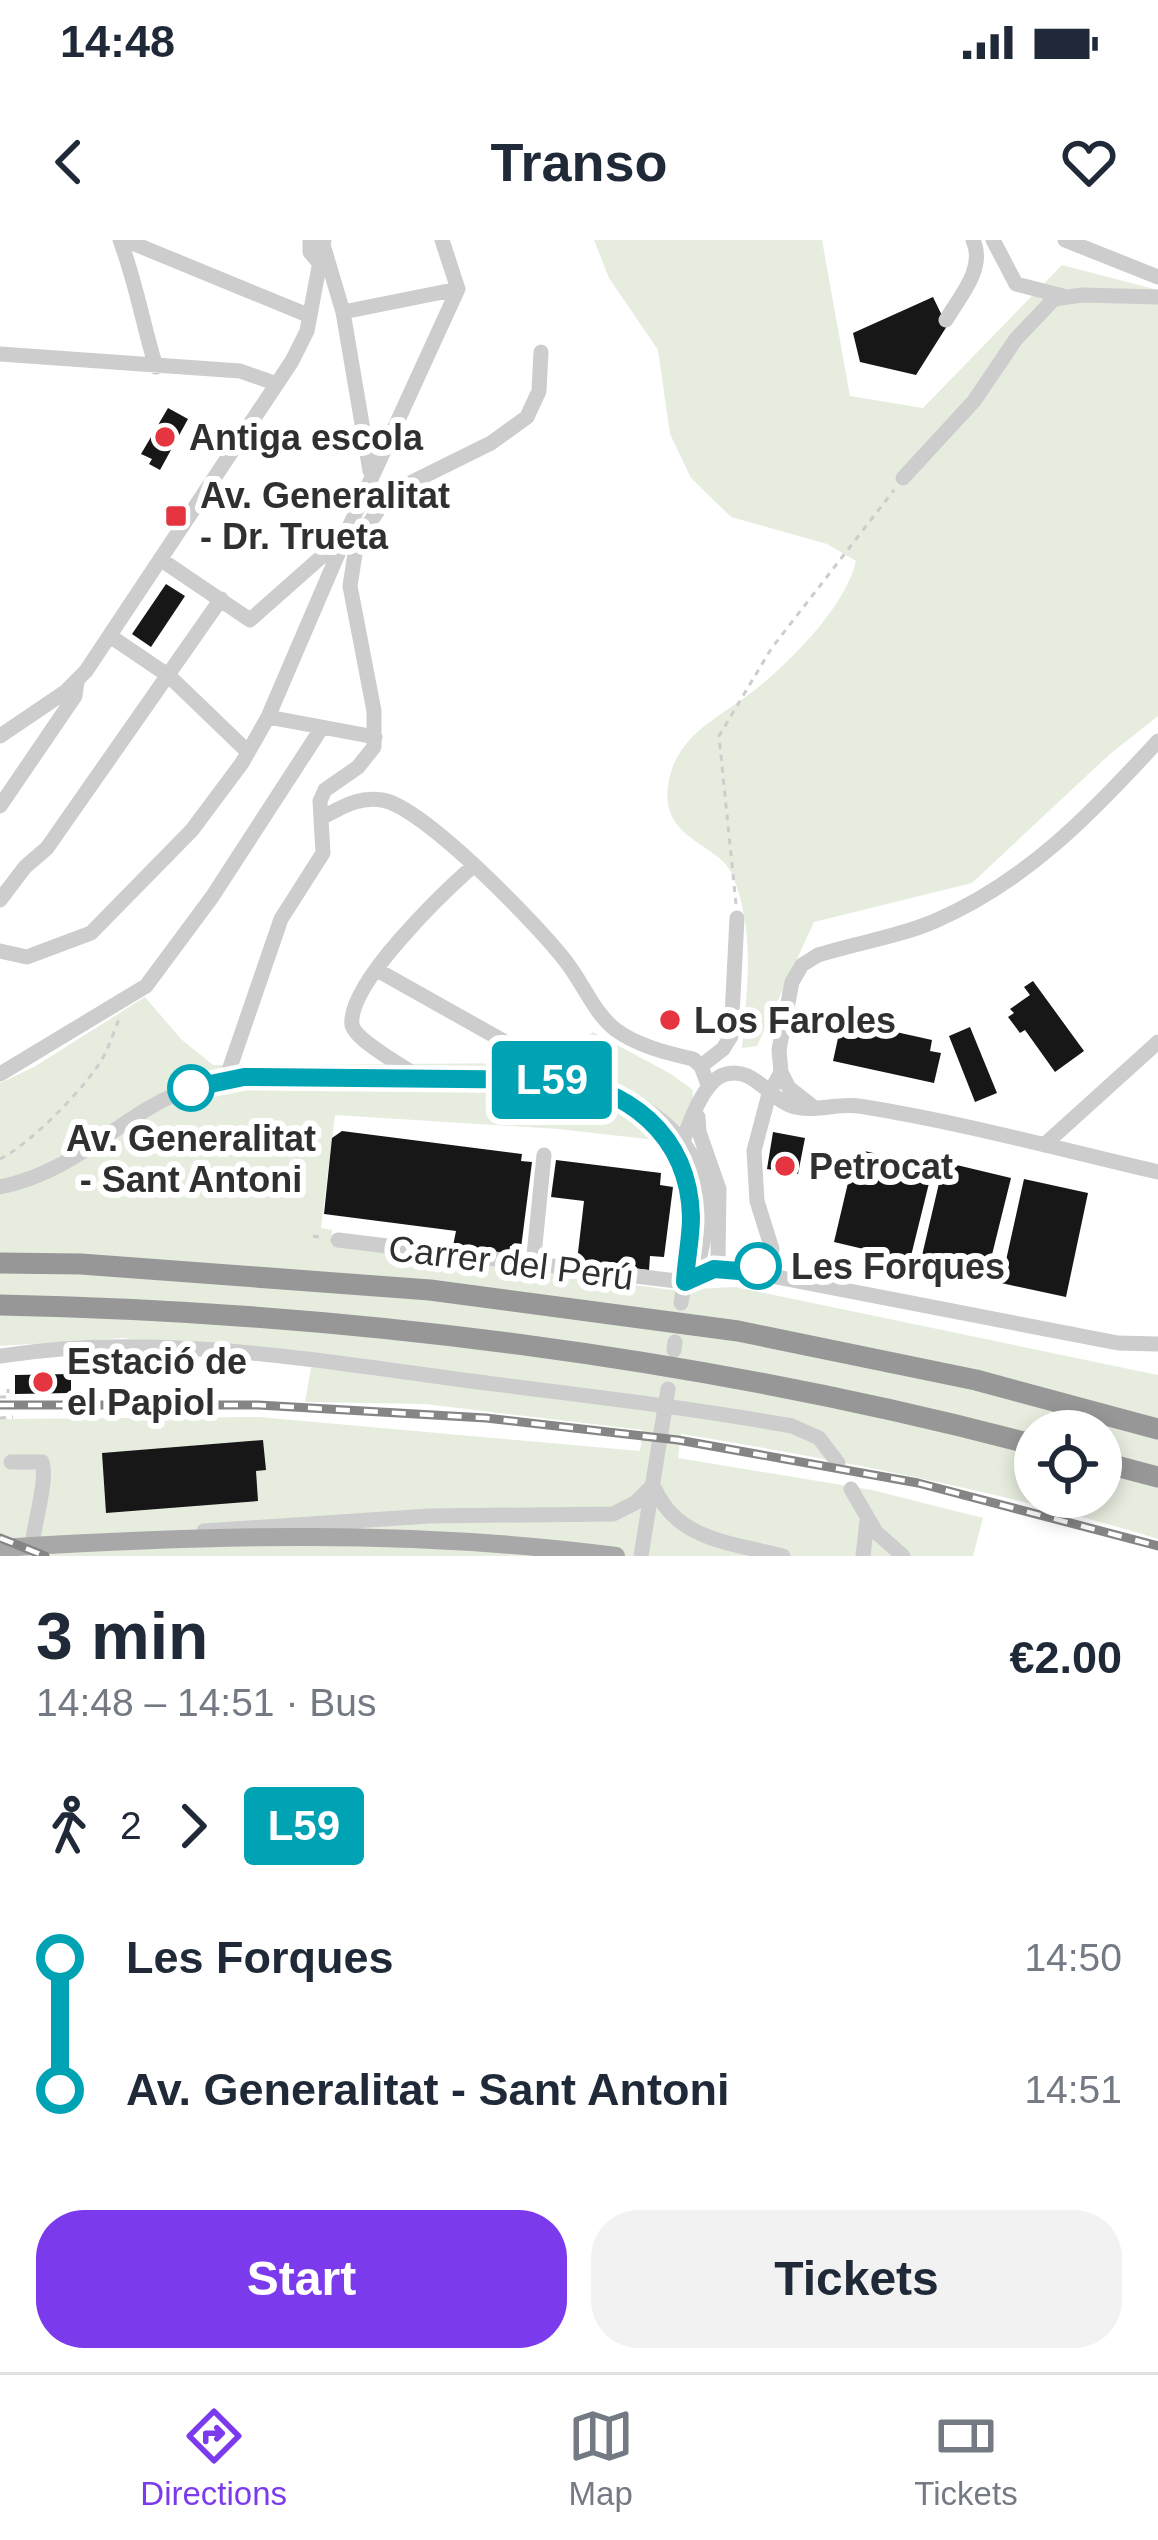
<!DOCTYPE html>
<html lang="en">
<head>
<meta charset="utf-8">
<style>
	:root { --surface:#fff; --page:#f2f2f3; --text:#1f2937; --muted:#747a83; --line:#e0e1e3; --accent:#7c3aed }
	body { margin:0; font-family:Helvetica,sans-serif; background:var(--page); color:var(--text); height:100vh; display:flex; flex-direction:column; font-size:45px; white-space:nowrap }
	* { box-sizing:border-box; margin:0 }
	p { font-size:39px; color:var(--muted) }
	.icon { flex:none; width:66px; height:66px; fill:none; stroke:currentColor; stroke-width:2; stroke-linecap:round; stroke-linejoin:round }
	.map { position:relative; height:1316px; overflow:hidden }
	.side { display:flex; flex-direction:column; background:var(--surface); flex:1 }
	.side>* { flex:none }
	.badge { padding:0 24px; border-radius:9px; font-size:42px; line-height:78px }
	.buttons { position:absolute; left:1014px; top:1170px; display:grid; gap:24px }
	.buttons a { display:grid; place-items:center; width:108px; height:108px; border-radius:50%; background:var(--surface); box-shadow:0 6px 18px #0003; font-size:60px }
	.map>.badge { position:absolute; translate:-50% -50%; box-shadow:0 0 0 6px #fff }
	.legs { display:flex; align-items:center; gap:18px; height:132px; padding:0 36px; font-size:39px }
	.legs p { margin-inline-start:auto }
	.head { display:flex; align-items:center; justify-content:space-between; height:204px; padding:0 36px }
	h1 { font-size:66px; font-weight:700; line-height:90px }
	.primary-button { display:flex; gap:24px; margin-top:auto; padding:24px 36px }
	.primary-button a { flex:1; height:138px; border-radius:48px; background:var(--accent); color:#fff; font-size:48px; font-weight:700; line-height:138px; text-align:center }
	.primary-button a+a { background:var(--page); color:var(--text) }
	ul { padding:0 36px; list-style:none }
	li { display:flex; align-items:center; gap:42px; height:132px; font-size:45px }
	li i { display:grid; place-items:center; width:18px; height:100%; margin:0 15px; background:currentColor }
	li i::after { content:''; width:30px; height:30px; margin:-15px; border:9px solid; border-radius:50%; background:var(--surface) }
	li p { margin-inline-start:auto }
	li:first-child i { background:linear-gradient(#0000 50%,currentColor 0) }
	li:last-child i { background:linear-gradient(currentColor 50%,#0000 0) }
	.status { display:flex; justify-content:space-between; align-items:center; height:84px; padding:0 60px; background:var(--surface); direction:ltr }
	.status svg { height:33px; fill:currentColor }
	header { display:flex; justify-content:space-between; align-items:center; height:156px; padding:0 36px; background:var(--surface); font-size:54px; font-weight:700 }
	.tabs { display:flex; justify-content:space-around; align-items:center; height:168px; border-top:3px solid var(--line); background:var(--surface); font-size:33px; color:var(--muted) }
	.tabs a { display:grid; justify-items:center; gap:6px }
	.tabs .selected { color:var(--accent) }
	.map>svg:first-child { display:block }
	.green { fill:#e6edde; fill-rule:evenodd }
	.building { fill:#171717 }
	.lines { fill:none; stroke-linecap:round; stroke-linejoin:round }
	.path { stroke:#cdcdcd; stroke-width:3; stroke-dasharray:6 6; stroke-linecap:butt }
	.minor { stroke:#cdcdcd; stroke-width:15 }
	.major { stroke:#a8a8a8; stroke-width:18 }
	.highway { stroke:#979797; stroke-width:21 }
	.rail-casing { stroke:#858585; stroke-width:9 }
	.rail { stroke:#fff; stroke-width:4.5; stroke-dasharray:14; stroke-linecap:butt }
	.line-1-casing { stroke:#fff; stroke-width:27 }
	.line-1 { stroke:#00a3b4; stroke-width:18 }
	.poi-dot { fill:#e43540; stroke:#fff; stroke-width:4.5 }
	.stop-1-dot { fill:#fff; stroke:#00a3b4; stroke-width:6 }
	.labels { text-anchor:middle; stroke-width:12; stroke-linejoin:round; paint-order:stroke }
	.poi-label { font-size:36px; font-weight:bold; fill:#303030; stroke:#fff; text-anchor:start }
	.stop-label { font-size:36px; font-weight:bold; fill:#303030; stroke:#fff }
	.street-label { font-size:36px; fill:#303030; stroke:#fff }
</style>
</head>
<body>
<div class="status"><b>14:48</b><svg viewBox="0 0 49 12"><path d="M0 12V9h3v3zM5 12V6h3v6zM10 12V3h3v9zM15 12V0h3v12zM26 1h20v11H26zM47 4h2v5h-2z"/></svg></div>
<header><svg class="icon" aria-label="back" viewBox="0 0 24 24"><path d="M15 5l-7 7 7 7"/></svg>Transo<svg class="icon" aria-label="heart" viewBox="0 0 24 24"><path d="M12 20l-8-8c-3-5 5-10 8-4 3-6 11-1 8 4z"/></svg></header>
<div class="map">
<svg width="1158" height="1316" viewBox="0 0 1158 1316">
	<rect width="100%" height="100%" fill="#fff"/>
	<path class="green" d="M594,0H822L850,156L923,168L1062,25L1158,50V476L1110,514L972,643L814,682L757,806L742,808C747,749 756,691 732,634C718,601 651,600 671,532C683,493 718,478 748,455C785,428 846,367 856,321L827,304L731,277L691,238L670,194L658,110L609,38Z
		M145,757L181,799L213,825L556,823L593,792L671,834L693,850L691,904L558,889L335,875L321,988L332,990L331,1004L672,1050L735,1047L1158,1135V1299C1002,1251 841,1220 681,1194L678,1218L872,1250L983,1278L973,1316H0V1179L259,1177L640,1211L643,1190L425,1164L305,1162L313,1116L123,1098L0,1106V843L34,827ZM1035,1191H1101V1257H1035Z"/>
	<path class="building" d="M933,57L947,86L916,135L860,122L853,93Z
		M168,168L188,179L160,230L149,224L152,219L141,214Z
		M166,344L185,356L151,407L132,394Z
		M1033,741L1084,811L1055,832L1025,790L1020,793L1008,777L1014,773L1010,769L1030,755L1024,747Z
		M842,780L932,800L930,811L941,813L934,843L833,821Z
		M970,787L997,853L975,862L949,796Z
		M342,891L522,914L521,921L532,922L521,1008L510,1006L509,1014L453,1006L456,991L324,974L332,898Z
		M773,892L805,898L798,934L767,929Z
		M856,909L933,927L910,1020L834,1002Z
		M556,920L661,933L660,945L673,947L664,1017L650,1016L649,1030L577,1021L584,961L551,957Z
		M944,922L1011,938L986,1039L920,1024Z
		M1024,939L1088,953L1066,1057L1001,1043Z
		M71,1134V1153L15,1154V1135Z
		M263,1200L266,1230L256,1231L258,1261L106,1273L102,1213Z"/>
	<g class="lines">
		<path class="path" d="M736,664L719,496L771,409L894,250
			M0,919C31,903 79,854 99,824C108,811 113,794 119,779
			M313,996L324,998
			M0,1157H8V1149
			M0,1178L13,1177"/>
		<path class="minor" d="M120,0C136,42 143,85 156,127
			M125,0L310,76
			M310,0V12L320,24
			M993,0L1016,44L1063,56
			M1065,0L1158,37
			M324,8L343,72L370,231
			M343,72L458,49
			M946,80C960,56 986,28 973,0
			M0,114L240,131L277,144
			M903,238L974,161L1016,99L1054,59L1082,55L1158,57
			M160,319L250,380L345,296L458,49L442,0
			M110,396L169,436L248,512
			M268,477L375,497
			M0,496L65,452L86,431L292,121L307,91L324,0
			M0,566L75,456L77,442
			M321,578C341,568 358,556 382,560C423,566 540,687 567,723C584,745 594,773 616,790C638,806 667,813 693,819L701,826L708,845
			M0,660L25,627L47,608L221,359
			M0,711L27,717L91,693L192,590L242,523L268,477L341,307L339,302
			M377,730L507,803
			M701,826L723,809L731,796L737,678
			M781,832L789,848L812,866
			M0,834L146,746L212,657L321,489
			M419,837C404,827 355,800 352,785C347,744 444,652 472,627
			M226,839L281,679L323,613L320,561L325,550L358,527L374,507V471L350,346L357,301L390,253L491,203L527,177L539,151L541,112
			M698,877L699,892L719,949L718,1019
			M648,878C697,933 693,995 681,1063
			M1044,905L1158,802
			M678,923C682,900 700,844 723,835C754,824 768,860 795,867C814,872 839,863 859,866C960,882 1059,909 1158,932
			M0,947C81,931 122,871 194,847C238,833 284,837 330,838C366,839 403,839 440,839C489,840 547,832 595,847C640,860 688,890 701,938C709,965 707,1023 685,1042
			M338,1000L685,1042
			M533,1025L544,915
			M751,1032L772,1009L757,961L754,911L769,854L781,832L779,810L792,742L802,725L818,715C856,703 898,697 935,681C1026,642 1092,573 1158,501
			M691,1037L714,1029L751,1032L1118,1103L1158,1104
			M674,1110L675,1102
			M0,1116C150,1092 307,1119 456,1139C568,1154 681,1166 792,1186L819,1198L838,1223
			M11,1222H42C48,1240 34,1283 32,1306
			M655,1249C678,1301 733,1303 783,1316
			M851,1249L876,1292L903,1316
			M204,1291L429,1276L613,1274L635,1263L653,1245
			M641,1316L668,1149
			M863,1316L867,1281"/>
		<path class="major" d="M0,1308C206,1295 411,1289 616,1316"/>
		<path class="highway" d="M0,1023L81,1024L430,1050L738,1091L976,1140L1158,1189
			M0,1065C344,1072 702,1117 1035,1205
			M1101,1222L1158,1237"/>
		<g class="rail-casing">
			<path id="rail" d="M0,1165H258L486,1178L678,1200L918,1243L1158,1306
				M0,1298L45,1316"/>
		</g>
		<use href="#rail" class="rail"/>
	</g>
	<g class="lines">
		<g class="line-1-casing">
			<path id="line-1" d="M191,848L244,837L550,840C627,845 689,895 691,977C691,999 686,1020 685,1042L714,1029L751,1032L758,1026"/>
		</g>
		<use href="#line-1" class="line-1"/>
	</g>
	<g class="poi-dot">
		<circle cx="165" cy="197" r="12"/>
		<rect x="164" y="264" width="24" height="24" rx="6"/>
		<circle cx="670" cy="780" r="12"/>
		<circle cx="785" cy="926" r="12"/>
		<circle cx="43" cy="1142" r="12"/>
	</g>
	<g class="stop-1-dot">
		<circle cx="191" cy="848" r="21"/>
		<circle cx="758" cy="1026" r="21"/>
	</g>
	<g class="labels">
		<g class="poi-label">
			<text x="189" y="210">Antiga escola</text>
			<text x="200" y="268">Av. Generalitat<tspan x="200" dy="41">- Dr. Trueta</tspan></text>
			<text x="694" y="793">Los Faroles</text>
			<text x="809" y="939">Petrocat</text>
			<text x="67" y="1134">Estació de<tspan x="67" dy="41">el Papiol</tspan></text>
		</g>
		<g class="stop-label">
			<text x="191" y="911">Av. Generalitat<tspan x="191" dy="41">- Sant Antoni</tspan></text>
			<text x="791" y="1039" text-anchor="start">Les Forques</text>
		</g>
		<g class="street-label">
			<text transform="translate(511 1022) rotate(7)" y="13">Carrer del Perú</text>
		</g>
	</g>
</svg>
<div class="buttons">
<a><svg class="icon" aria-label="locate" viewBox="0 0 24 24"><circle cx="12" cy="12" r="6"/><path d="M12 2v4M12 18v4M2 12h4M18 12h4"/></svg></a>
</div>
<b class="badge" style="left:552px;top:840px;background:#00a3b4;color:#fff">L59</b>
</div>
<section class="side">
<div class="head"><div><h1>3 min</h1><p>14:48 – 14:51 · Bus</p></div><b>€2.00</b></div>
<div class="legs"><svg class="icon" aria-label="walk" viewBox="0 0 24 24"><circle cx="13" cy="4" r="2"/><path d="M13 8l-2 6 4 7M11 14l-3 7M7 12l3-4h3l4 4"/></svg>2<svg class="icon" aria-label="forward" viewBox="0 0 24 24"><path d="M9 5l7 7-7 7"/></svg><b class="badge" style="background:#00a3b4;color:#fff">L59</b></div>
<ul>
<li><i style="color:#00a3b4"></i><b>Les Forques</b><p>14:50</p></li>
<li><i style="color:#00a3b4"></i><b>Av. Generalitat - Sant Antoni</b><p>14:51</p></li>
</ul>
<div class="primary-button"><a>Start</a><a>Tickets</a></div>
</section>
<nav class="tabs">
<a class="selected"><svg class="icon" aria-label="directions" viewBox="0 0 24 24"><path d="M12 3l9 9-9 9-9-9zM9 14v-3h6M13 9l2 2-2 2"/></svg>Directions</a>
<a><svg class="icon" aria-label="map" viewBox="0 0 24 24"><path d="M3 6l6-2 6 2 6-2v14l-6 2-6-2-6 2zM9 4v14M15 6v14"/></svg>Map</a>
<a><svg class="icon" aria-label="tickets" viewBox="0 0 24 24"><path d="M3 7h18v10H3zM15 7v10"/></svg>Tickets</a>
</nav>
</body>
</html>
